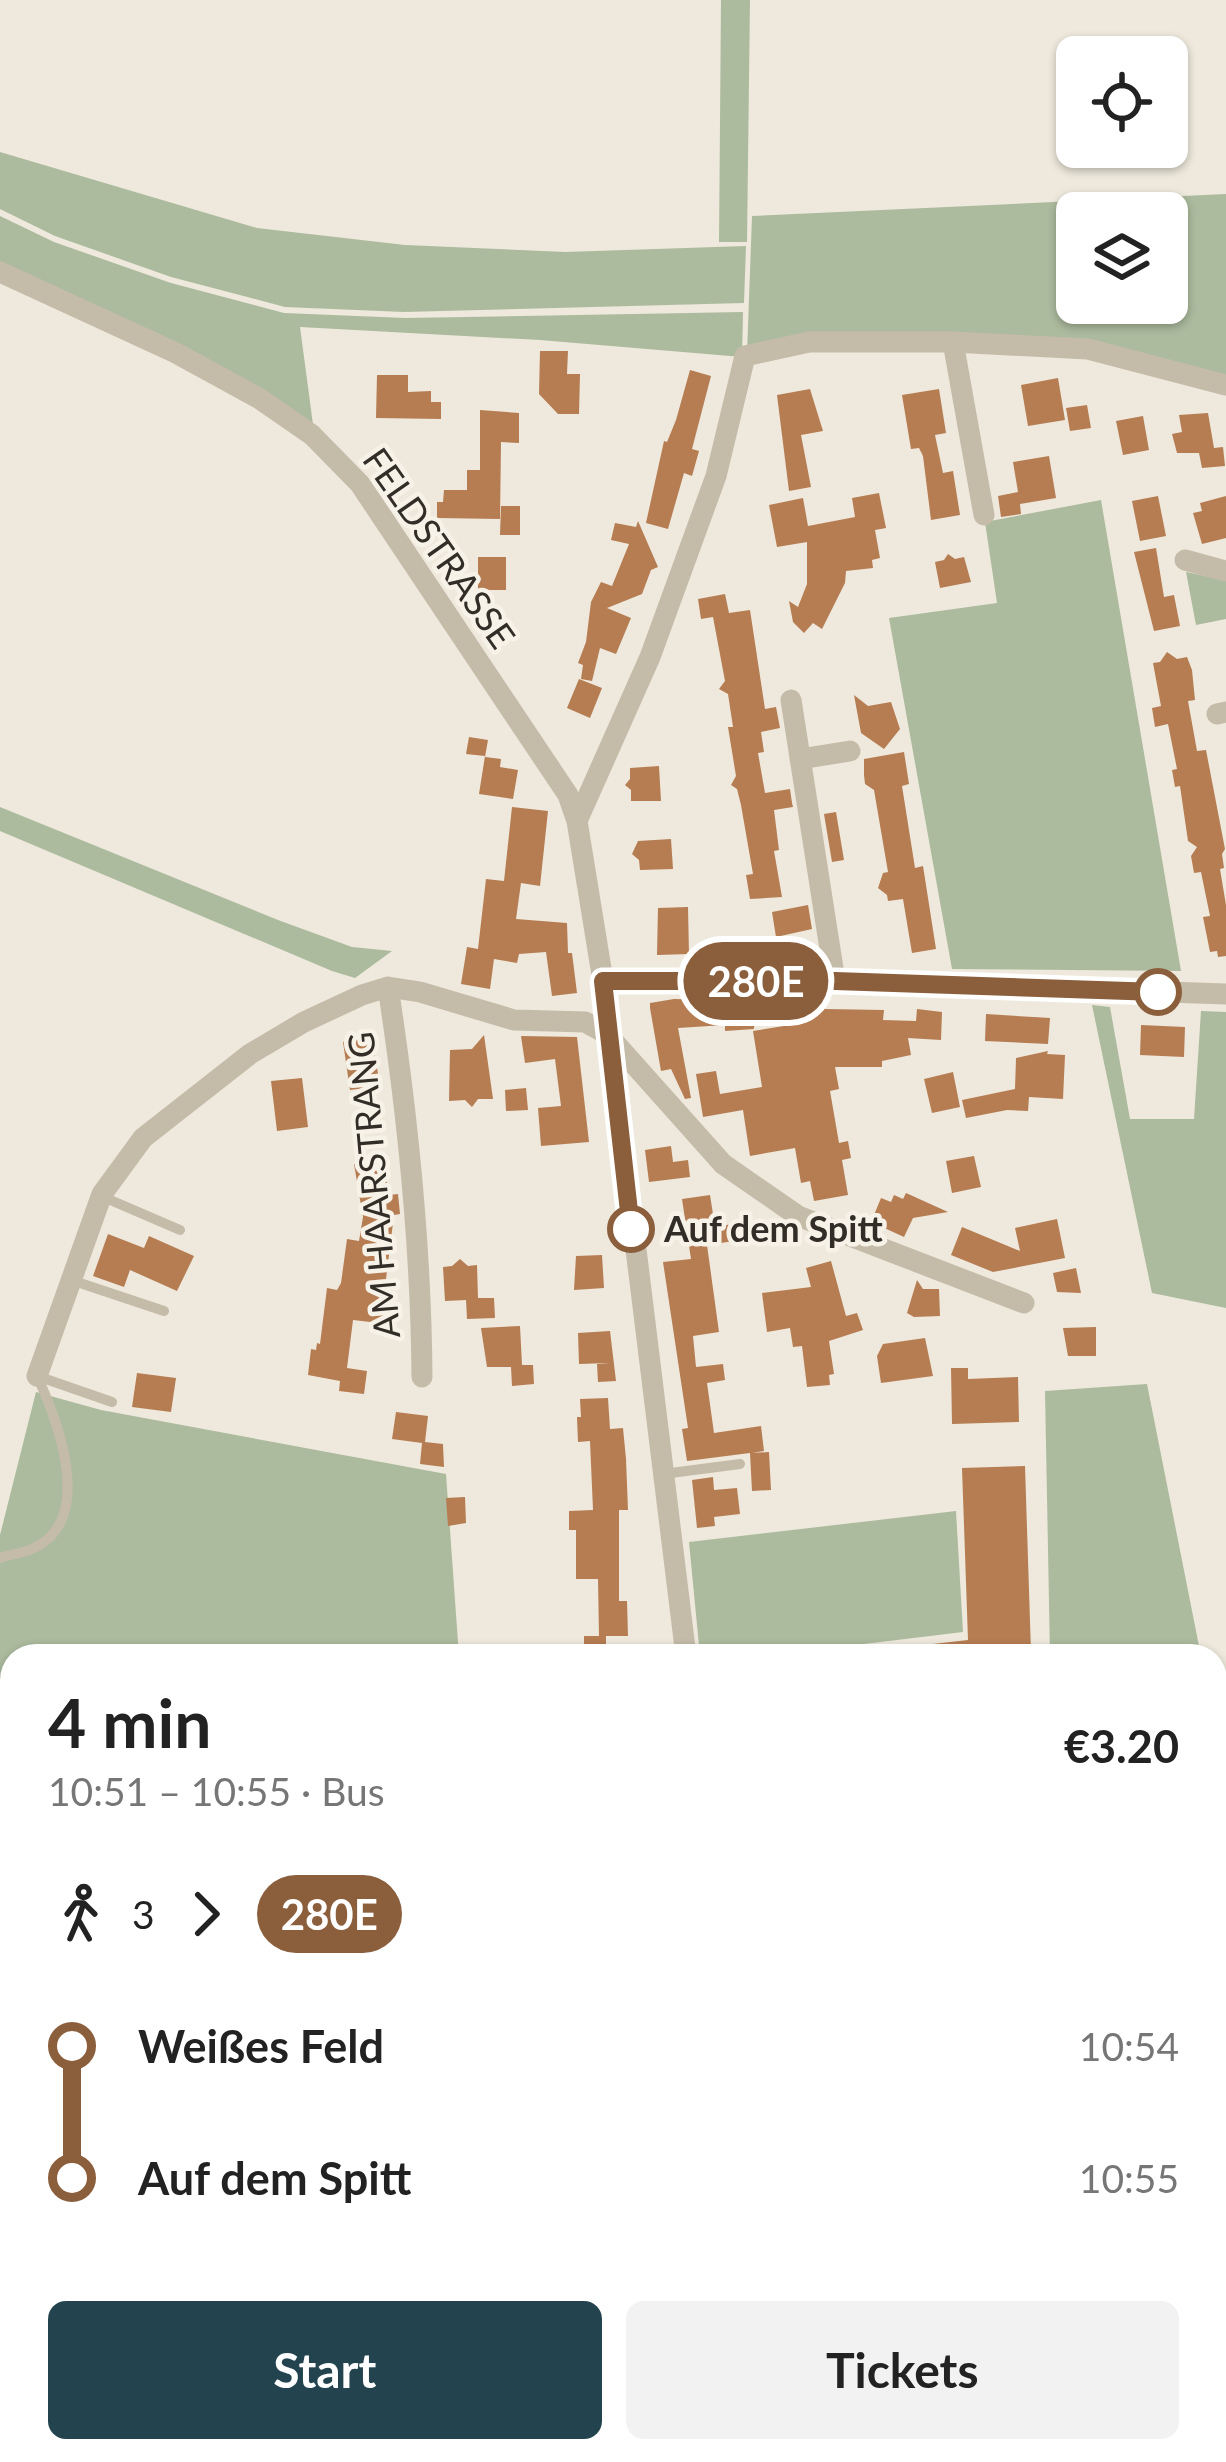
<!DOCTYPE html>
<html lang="en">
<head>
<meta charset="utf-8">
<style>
	:root { --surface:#fff; --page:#f2f2f2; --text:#222; --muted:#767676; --accent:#23444f }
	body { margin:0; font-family:Lato,sans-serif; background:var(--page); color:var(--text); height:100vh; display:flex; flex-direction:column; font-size:45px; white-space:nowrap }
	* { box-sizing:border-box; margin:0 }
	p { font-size:39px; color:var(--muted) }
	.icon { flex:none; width:66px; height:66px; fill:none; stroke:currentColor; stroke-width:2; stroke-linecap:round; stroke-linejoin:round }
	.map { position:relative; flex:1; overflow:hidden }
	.side { position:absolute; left:0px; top:1644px; width:1227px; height:819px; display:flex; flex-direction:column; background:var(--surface); border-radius:36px 36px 0 0; box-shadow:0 3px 9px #0004 }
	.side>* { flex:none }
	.badge { padding:0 24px; border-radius:39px; font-size:42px; line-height:78px }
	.tools { position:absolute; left:1056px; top:36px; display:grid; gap:24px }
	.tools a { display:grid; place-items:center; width:132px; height:132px; border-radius:18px; background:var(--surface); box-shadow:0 3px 9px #0004; font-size:60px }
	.map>.badge { position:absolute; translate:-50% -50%; box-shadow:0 0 0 6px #fff }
	.legs { display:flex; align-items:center; gap:18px; height:132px; padding:0 48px; font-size:39px }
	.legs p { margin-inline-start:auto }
	.headline { display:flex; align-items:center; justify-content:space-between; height:204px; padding:0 48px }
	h1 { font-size:66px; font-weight:700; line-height:90px }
	.button { display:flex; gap:24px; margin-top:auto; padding:24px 48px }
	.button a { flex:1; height:138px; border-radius:18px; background:var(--accent); color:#fff; font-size:48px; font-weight:700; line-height:138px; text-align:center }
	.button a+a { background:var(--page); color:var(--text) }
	ul { padding:0 48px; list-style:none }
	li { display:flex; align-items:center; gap:42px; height:132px; font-size:45px }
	li i { display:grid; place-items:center; width:18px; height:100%; margin:0 15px; background:currentColor }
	li i::after { content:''; width:30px; height:30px; margin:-15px; border:9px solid; border-radius:50%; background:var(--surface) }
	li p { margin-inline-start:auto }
	li:first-child i { background:linear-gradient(#0000 50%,currentColor 0) }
	li:last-child i { background:linear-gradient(currentColor 50%,#0000 0) }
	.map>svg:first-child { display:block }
	.green { fill:#acbb9e; fill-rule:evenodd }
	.building { fill:#b67c52 }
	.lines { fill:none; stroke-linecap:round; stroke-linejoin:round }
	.service { stroke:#c5bba9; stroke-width:10 }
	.minor { stroke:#c5bba9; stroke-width:21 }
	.line-1-casing { stroke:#fff; stroke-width:27 }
	.line-1 { stroke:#8b5e3c; stroke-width:18 }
	.stop-1-dot { fill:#fff; stroke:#8b5e3c; stroke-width:6 }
	.labels { text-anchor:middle; stroke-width:9; stroke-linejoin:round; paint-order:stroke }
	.street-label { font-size:36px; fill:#332d28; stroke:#f7f2e8 }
	.stop-label { font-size:36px; font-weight:bold; fill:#332d28; stroke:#f7f2e8; text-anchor:start }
</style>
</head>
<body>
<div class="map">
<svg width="1226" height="2462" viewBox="0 0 1226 2462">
	<rect width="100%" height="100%" fill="#eee9dc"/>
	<path class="green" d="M721,0H750L747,242H719Z
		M0,152L257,228L405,245L565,252L746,246L744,303L404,312L285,307L171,277L55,236L0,209Z
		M1226,194V380L1088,344L747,354L752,216ZM1077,213H1167V303H1077Z
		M0,216L54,242L171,283L284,313L405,318L743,312L742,357L540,340L300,327L314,432L0,267Z
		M1101,500L1181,971L952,969L889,618L997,603L985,522Z
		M1186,572L1226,580V619L1196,625Z
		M0,807L278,920L352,947L392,951L355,978L332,971L0,831Z
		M1092,1005L1110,1007L1130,1119H1194L1201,1011L1226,1012V1308L1152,1293Z
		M1147,1384L1201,1656H1050L1045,1391Z
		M36,1392L101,1410L446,1474L459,1656H12V1688L0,1686V1535Z
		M956,1511L963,1632L765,1656H700L689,1542Z
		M1215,1727L1226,1782V2208L1215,2214Z
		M12,2273V2451H785L786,2462H0V2275Z
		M798,2451H1195L1199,2462H799Z"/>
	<path class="building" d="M540,351H568L567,374H580L579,414H558L539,394Z
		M690,370L711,376L692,449L699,451L692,476L684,473L668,529L646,523L664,441L667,442L676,420Z
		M377,375H408V392L431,391V402H441V419L376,418Z
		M1058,378L1065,420L1028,426L1021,385Z
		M810,389L823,431L801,435L811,487L789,491L777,395Z
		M939,389L946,433L935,435L943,473L953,471L960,515L931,520L923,456L919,448L911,449L902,395Z
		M1087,405L1091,428L1070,431L1066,408Z
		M480,410L519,413V443L501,442L500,519L437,518V502H443L444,490H467V470H480Z
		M1208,413L1214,448L1223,447L1225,466L1202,468L1199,453H1177L1172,434L1182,432L1179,415Z
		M1143,416L1149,450L1123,455L1116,421Z
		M1049,456L1056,498L1020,504L1021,514L1001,517L998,496L1018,492L1013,462Z
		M879,493L886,528L875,530L880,558L872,560L873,568L846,571L845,583L822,629L813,623L804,633L793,622L789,601L798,607L807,584V542L777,547L769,505L803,498L808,526L855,517L852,498Z
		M1158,496L1166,536L1140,541L1132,501Z
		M1226,496V538L1202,544L1193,513L1202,511L1200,503Z
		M501,506H520V535H500Z
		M638,521L658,567L651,570L642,594L607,608L631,618L616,654L600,648L592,681L581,679L583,665L578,663L586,642L591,602L601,582L612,586L629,544L611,540L615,523L636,527Z
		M1156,548L1164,597L1174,595L1180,626L1154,631L1134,552Z
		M948,554L955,559L964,557L971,582L940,588L935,562L944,560Z
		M478,557H506V590H478Z
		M725,594L729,613L750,610L765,709L776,707L780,728L761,732L764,752L758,753L765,793L790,789L792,803L793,807L774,810L779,850L774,851L782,897L750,899L746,875L753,874L741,805L737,789L731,785L736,776L728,727H733L728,694L719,689L725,681L713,617L701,619L698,599Z
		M1167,652L1177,659L1187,657L1192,670L1195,700L1188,701L1197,751L1206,750L1225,849L1222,854L1224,868L1220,869L1226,905V956L1218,957L1217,951L1210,952L1203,917L1210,916L1201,872L1194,873L1191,856L1197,847L1188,841L1180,786L1175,787L1172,770L1177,769L1168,724L1155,727L1152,708L1161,706L1153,663L1160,662Z
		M579,679L602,688L590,718L567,708Z
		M854,695L868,706L891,702L900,729L884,749L861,733Z
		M469,737L488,740L485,757L501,759L500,767L518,770L513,799L479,794L485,756L466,754Z
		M904,752L909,784L902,786L915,868L923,866L936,949L912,953L903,899L888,901L887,895L878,888L883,873L888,872L874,790L865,784L864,775V759Z
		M659,766L661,801H631V790L625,785L630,779V768Z
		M512,807L548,811L540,886L521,883L516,919L567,923L568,953H572L577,993L552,996L546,952L519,954L517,963L494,959L490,989L461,984L467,947L478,949L486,879L504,881Z
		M836,812L844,860L832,862L824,814Z
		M671,839L673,869L640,870L639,860L632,854L638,841Z
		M808,905L812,929L776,937L772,912Z
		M688,907L689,954L657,955L658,908Z
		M788,996L824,999L825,1009L884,1010L883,1020L916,1021L917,1009L942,1012L941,1040L908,1038L911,1055L882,1061V1067H835L839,1089L830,1091L839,1143L848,1141L851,1158L842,1160L848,1195L814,1201L810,1181L801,1183L795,1148L750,1156L743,1110L703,1117L696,1074L716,1071L720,1094L762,1087L753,1031L790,1025Z
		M674,999L756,1001L754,1029L725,1031V1025L678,1028L691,1098L685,1099L671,1069L661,1071L650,1008V1003Z
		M986,1014L1050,1018L1048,1044L985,1041Z
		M1141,1025L1185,1027L1184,1057L1140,1055Z
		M484,1035L493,1099H478L472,1107L465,1100L449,1101L450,1050L472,1049Z
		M521,1036L577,1037L589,1142L541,1146L538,1108L561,1106L555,1059L525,1063Z
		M372,1037L380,1086L350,1090L343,1042Z
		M1048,1051L1047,1054L1065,1055L1063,1099L1029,1097L1028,1111L1007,1110L966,1118L962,1100L1015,1089L1016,1058Z
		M953,1072L960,1107L932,1113L924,1079Z
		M302,1078L308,1127L277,1131L271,1081Z
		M526,1088L528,1110L506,1111L505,1090Z
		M671,1146L673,1162L688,1160L690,1177L649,1182L645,1150Z
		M974,1156L981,1187L952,1193L946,1161Z
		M383,1160L389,1195L398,1194L400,1214L394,1215L386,1279L394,1280L388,1324L353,1320L347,1368L367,1371L364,1394L339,1391L340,1381L308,1375L311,1349L316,1350L317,1343L320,1344L327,1288L337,1290L341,1283L347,1239L359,1241L363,1217L354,1164Z
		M906,1193L948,1212L913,1218L904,1237L880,1226L883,1219L874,1215L881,1198L891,1202L894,1195L903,1199Z
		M710,1195L715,1227L738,1223L741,1240L707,1245L719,1332L693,1336L696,1367L723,1364L725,1380L707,1383L714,1433L761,1426L764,1451L752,1453L769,1452L771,1490L752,1491L750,1453L687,1461L682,1429L688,1428L663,1262L691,1259L682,1199Z
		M1057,1219L1065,1258L993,1272L951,1255L962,1227L1020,1251L1015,1228Z
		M108,1234L144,1248L149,1236L194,1256L177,1291L130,1270L124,1287L93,1276Z
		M602,1255L604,1288L574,1290L576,1256Z
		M460,1259L468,1266L477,1265L478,1298H494L495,1318L467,1319L466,1300L445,1301L443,1267L452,1266Z
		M831,1261L846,1316L857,1313L863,1330L829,1341L834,1374L829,1375L830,1385L807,1387L802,1346L793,1347L790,1328L767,1332L762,1293L811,1287L806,1268Z
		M1076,1268L1081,1293L1057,1292L1053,1273Z
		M917,1280L923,1289H939L940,1316L914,1317L907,1313Z
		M520,1326L522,1365H533L534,1384L512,1386L511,1367H487L481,1328Z
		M1096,1327V1356H1068L1063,1328Z
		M610,1331L616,1381L598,1382L597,1364L609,1363L579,1364L578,1333Z
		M925,1338L933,1376L881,1383L877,1356L883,1344Z
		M951,1368H968V1379L1018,1377L1019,1422L952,1424Z
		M137,1373L176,1378L171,1412L132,1407Z
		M608,1398L610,1429L623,1428L626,1459L628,1510H619V1601H627L628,1636H606V1656H584V1636H599L598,1579H576V1530H569V1511L593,1510L590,1441L578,1442L577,1417H581L580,1399Z
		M396,1412L428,1416L425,1442L443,1444L444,1467L420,1464L422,1443L392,1439Z
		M1025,1466L1031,1652L925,1656L924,1645L968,1640L962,1468Z
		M713,1477L714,1490L737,1488L740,1514L714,1517L715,1526L697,1528L692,1480Z
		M465,1497L466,1523L448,1526L446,1498Z"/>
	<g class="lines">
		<path class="service" d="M101,1196L180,1230
			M71,1280L164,1311
			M37,1376L112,1402
			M663,1474L740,1464
			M0,1558C11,1554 26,1553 36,1547C95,1517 57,1419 37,1376"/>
		<path class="minor" d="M0,272L176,353L260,399L312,435L360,484L568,795L577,821L603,981L686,1656
			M953,342L984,515
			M1185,560L1226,571
			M791,700L835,981
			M1217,714L1226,712
			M800,759L850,751
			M577,821L650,657L716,476L745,356L809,342H953L1088,349L1226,385
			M603,981H835L1226,994
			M388,987C408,1117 421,1245 422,1377
			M37,1376L102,1194L143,1138L250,1054L304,1022L362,995L388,987L420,992L514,1020L585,1022L607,1034L723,1164L798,1216L1024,1303
			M791,2451L793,2462"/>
	</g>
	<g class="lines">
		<g class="line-1-casing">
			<path id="line-1" d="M631,1229L603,981H835L1158,992"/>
		</g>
		<use href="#line-1" class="line-1"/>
	</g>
	<g class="stop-1-dot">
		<circle cx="1158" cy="992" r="21"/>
		<circle cx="631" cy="1229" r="21"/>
	</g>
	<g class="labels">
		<g class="street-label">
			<text transform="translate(439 548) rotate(55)" y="13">FELDSTRASSE</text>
			<text transform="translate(374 1185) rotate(-95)" y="13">AM HAARSTRANG</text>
		</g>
		<g class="stop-label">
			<text x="664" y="1242">Auf dem Spitt</text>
		</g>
	</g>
</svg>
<div class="tools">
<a><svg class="icon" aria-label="locate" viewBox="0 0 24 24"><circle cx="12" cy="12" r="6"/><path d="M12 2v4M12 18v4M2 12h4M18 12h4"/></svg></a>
<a><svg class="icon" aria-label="layers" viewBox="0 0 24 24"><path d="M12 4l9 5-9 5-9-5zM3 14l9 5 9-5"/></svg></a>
</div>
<b class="badge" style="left:756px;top:981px;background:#8b5e3c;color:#fff">280E</b>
<section class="side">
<div class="headline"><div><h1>4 min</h1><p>10:51 – 10:55 · Bus</p></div><b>€3.20</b></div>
<div class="legs"><svg class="icon" aria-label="walk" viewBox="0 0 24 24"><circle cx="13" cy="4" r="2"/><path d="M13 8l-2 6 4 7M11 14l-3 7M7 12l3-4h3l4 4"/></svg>3<svg class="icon" aria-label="forward" viewBox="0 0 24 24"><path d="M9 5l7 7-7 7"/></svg><b class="badge" style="background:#8b5e3c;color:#fff">280E</b></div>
<ul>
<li><i style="color:#8b5e3c"></i><b>Weißes Feld</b><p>10:54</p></li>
<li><i style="color:#8b5e3c"></i><b>Auf dem Spitt</b><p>10:55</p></li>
</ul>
<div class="button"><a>Start</a><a>Tickets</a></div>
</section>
</div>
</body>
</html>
